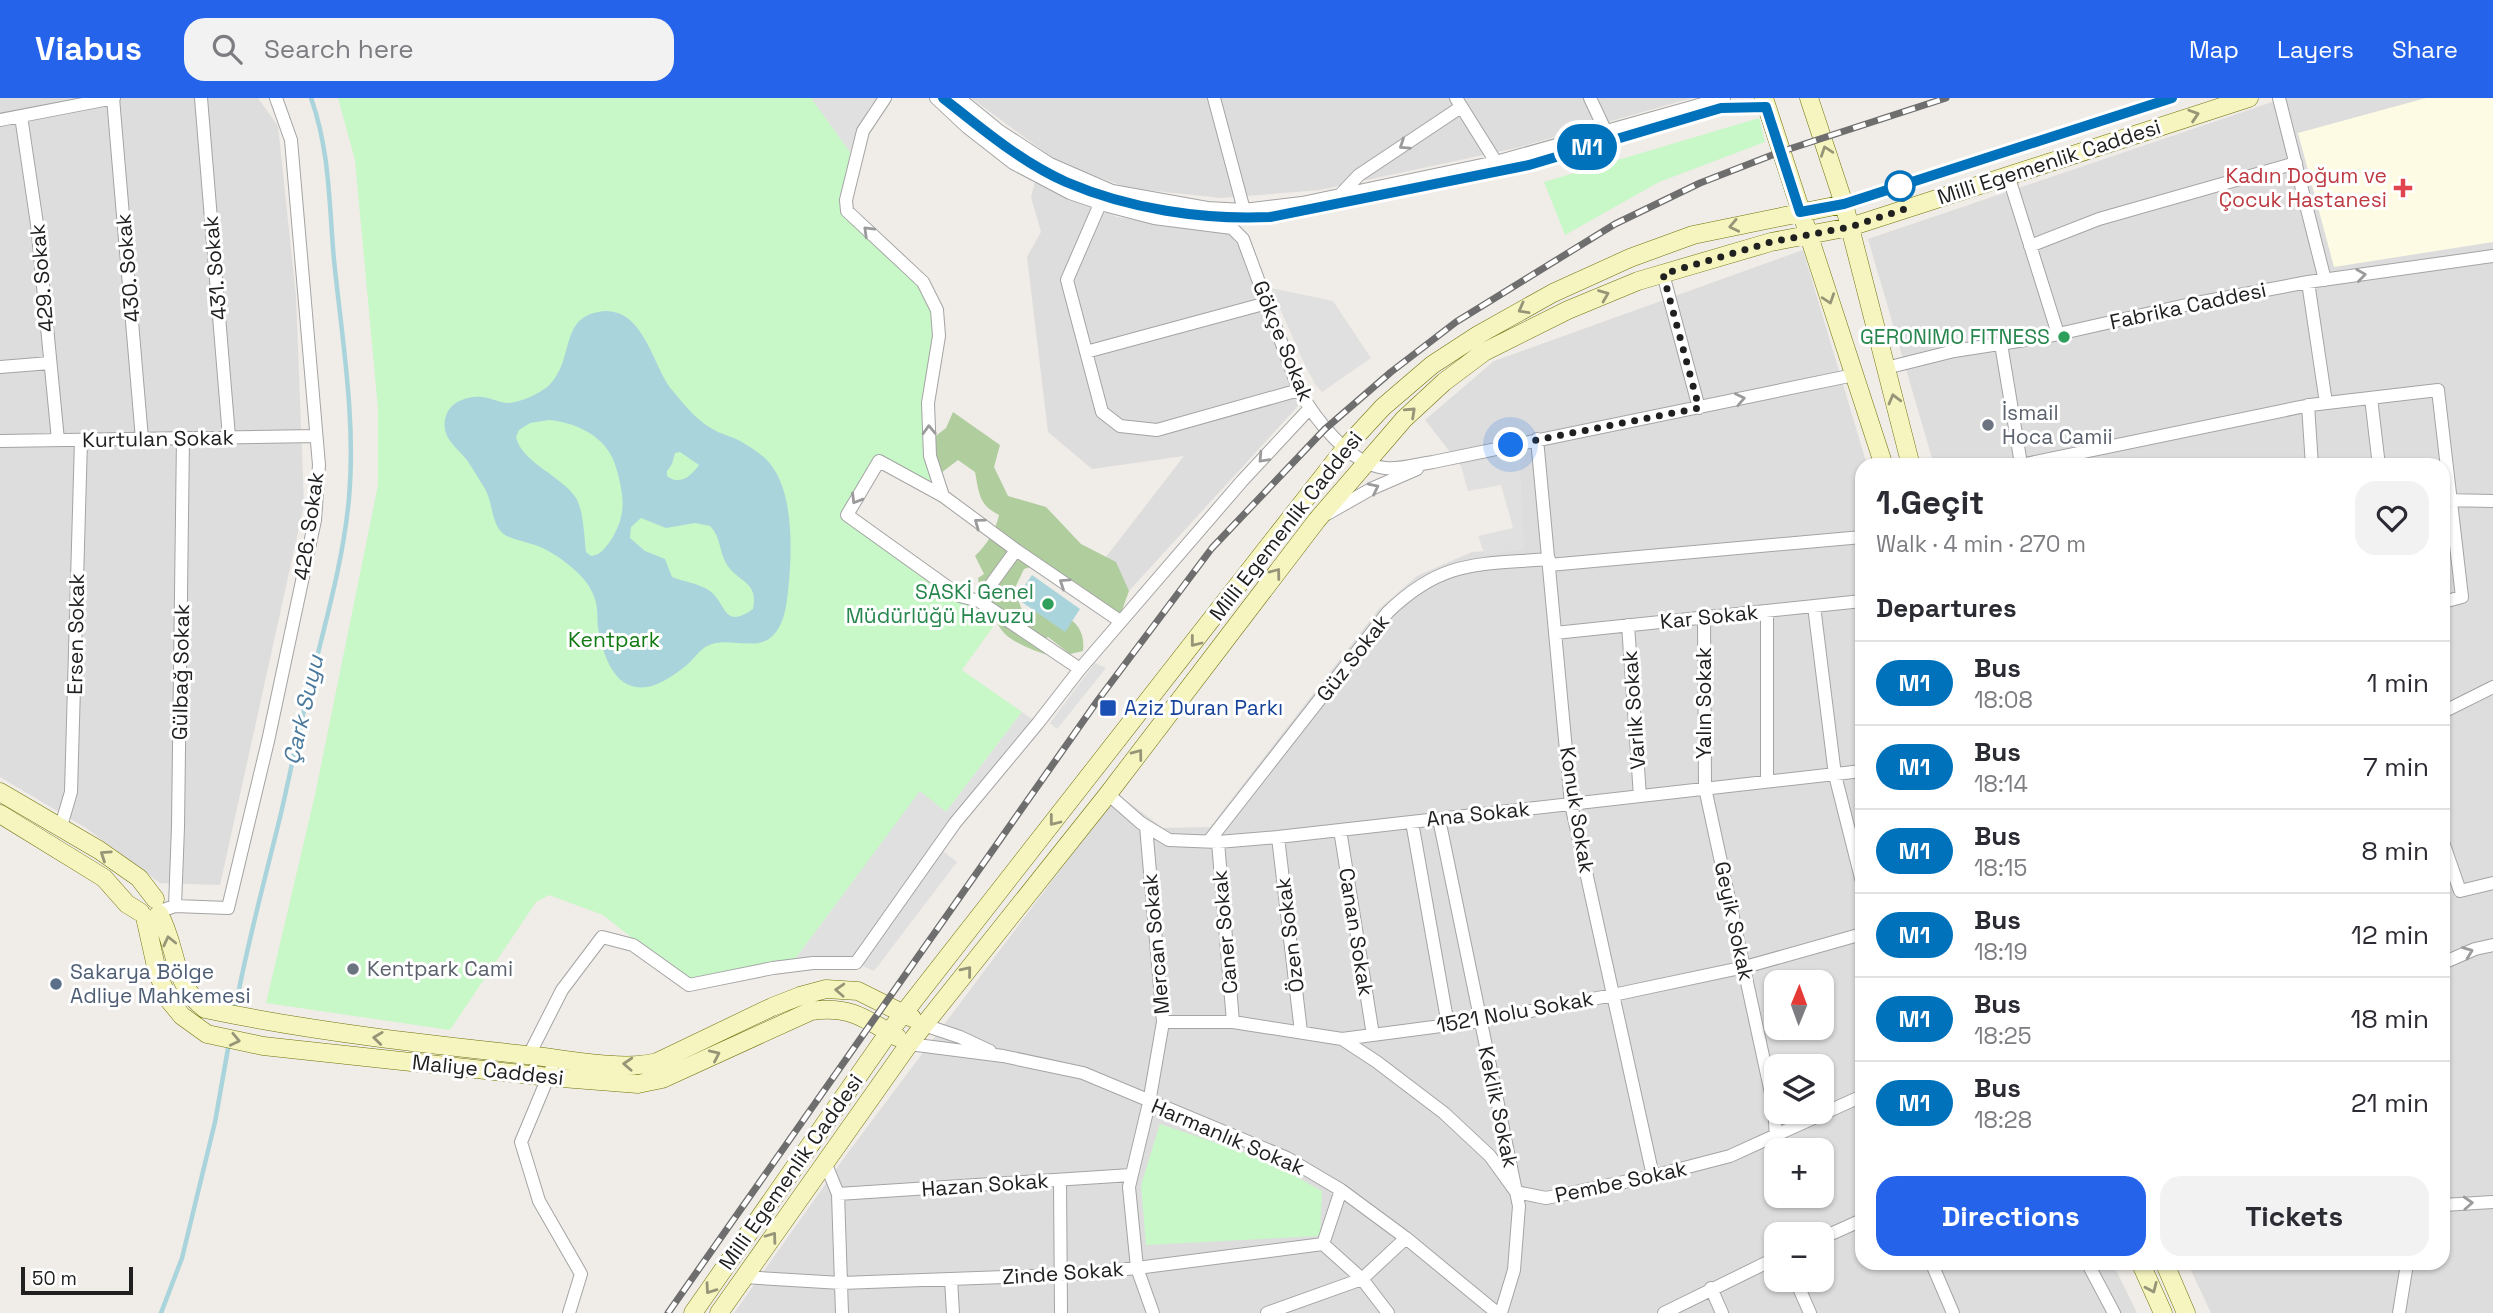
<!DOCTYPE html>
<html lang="en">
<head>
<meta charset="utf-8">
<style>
	:root { --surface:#fff; --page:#f2f2f3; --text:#2b2b33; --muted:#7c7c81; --line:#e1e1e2; --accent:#2563eb }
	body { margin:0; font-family:"Space Grotesk",sans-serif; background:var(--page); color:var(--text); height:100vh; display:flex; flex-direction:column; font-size:26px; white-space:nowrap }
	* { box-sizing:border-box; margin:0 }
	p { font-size:23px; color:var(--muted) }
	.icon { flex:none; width:38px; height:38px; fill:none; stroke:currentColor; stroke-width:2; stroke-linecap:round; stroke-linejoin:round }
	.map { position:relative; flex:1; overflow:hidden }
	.drawer { position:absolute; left:1855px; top:360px; width:595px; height:812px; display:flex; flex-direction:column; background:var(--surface); border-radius:21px; box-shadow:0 2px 5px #0004 }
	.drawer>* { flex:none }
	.badge { padding:0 14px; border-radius:23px; font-size:24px; line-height:46px }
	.needle { width:46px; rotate:1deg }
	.fabs { position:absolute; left:1764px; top:872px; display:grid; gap:14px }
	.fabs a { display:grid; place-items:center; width:70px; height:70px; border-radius:14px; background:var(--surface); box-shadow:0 2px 5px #0004; font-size:35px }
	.scale { position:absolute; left:21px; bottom:18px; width:112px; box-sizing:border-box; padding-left:7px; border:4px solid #202020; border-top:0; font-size:19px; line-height:24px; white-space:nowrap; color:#202020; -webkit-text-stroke:5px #fff; paint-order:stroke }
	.you { position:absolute; width:35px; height:35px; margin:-18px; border:5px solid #fff; border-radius:50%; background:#1a73e8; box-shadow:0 0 0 10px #1a73e833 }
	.map>.badge { position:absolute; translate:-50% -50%; box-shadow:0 0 0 4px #fff }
	h2 { padding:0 21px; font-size:26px; line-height:63px }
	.round { display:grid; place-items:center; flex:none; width:74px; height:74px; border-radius:21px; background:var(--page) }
	.head { display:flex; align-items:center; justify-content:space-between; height:119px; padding:0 21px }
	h1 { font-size:33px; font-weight:600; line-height:52px }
	.cta { display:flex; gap:14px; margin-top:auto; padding:14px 21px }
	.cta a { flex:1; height:80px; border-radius:21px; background:var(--accent); color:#fff; font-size:28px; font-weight:600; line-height:80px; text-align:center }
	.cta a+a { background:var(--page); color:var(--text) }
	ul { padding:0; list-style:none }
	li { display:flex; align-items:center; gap:21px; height:84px; padding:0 21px; border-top:2px solid var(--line) }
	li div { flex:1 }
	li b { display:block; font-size:26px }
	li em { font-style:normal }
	li .badge { min-width:77px; font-weight:700; text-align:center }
	header { display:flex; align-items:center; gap:42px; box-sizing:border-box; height:98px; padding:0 35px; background:var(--accent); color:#fff }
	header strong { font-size:33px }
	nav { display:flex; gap:38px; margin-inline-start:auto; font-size:24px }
	.search { width:490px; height:63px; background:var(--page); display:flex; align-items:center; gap:18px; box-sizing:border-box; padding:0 24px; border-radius:21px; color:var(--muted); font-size:26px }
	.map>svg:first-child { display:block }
	.residential { fill:#dedddd; fill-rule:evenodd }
	.education { fill:#fdfbe3 }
	.forest { fill:#b0cd9e }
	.park { fill:#c8f7c8 }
	.parking { fill:#e0e0e0 }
	.water { fill:#aad4db; fill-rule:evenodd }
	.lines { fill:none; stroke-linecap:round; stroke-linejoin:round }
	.stream { stroke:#aad4db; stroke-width:4.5 }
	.street-casing { stroke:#a4a4a4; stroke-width:14 }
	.secondary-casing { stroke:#70730b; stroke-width:19 }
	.street { stroke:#fff; stroke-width:12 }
	.secondary { stroke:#f6f5bf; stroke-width:18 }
	.rail-casing { stroke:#6e6e6e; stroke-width:7 }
	.rail { stroke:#fff; stroke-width:4.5; stroke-dasharray:13; stroke-linecap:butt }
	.oneway { stroke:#969577 }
	.oneway2 { stroke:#9b9b9b }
	.line-casing { stroke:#fff; stroke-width:16 }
	.line { stroke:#0072bc; stroke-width:10 }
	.walk { stroke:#202020; stroke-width:7; stroke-dasharray:0 12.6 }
	.stop-dot { fill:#fff; stroke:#0072bc; stroke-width:3.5 }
	.health-dot { fill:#e0444e; stroke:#fff; stroke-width:2.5 }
	.leisure-dot { fill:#2e9e5b; stroke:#fff; stroke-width:2.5 }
	.worship-dot { fill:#6b7280; stroke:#fff; stroke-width:2.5 }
	.transit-dot { fill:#1a4fb4; stroke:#fff; stroke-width:2.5 }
	.service-dot { fill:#5c6f8a; stroke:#fff; stroke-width:2.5 }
	.labels { text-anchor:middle; stroke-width:6; stroke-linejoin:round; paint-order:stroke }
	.street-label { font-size:21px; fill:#202020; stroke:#fff }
	.health-label { font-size:21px; fill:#be3a42; stroke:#fff; text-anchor:end }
	.leisure-label { font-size:21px; fill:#27864d; stroke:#fff; text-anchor:end }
	.worship-label { font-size:21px; fill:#5b616d; stroke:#fff; text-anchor:start }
	.park-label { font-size:21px; fill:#127a13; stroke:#fff }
	.transit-label { font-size:21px; fill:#164399; stroke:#fff; text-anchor:start }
	.service-label { font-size:21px; fill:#4e5e75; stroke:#fff; text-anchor:start }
	.water-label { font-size:23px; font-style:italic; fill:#4b799c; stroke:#fff }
</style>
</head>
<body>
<header>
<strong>Viabus</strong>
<div class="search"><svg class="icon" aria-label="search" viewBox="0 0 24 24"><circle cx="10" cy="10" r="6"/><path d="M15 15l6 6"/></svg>Search here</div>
<nav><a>Map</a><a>Layers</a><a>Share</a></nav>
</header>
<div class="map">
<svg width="2493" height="1215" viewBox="0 0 2493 1215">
	<rect width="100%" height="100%" fill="#f0ece7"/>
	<path class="residential" d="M0,0H258L278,28L296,198L304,407L220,787L160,785L86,730L0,679Z
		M971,0H1692L1516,50L1320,92L1221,100L1128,90L1058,64Z
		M2284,0H2493V1215H2211L2188,1166H2443V368L1934,367L1868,141Z
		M1035,84L1117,119L1228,135L1242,152L1298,308L1129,493L1106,459L1184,358L1092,371L1048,334L1027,159L1041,134L1031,99Z
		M1803,152L1867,367L1862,368V1166H2113L2137,1215H734L844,1060L1117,696L1163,730L1210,729L1378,512L1417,478L1472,454L1523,451L1519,355L1461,368L1425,322L1494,263ZM1776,884H1822V929H1776ZM1776,968H1822V1013H1776ZM1776,1052H1822V1097H1776ZM1776,1136H1822V1181H1776Z"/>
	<path class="education" d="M2426,0H2493V144L2334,169L2298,35Z"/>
	<path class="forest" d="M953,314L1000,347L994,369L1008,398L1046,409L1081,446L1116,464L1129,493L1121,515L1094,512L1043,465L1024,471L1014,492L1025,519L1030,512C1058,512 1087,520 1083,553L1070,556L1048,539L1045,541L1049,557C1038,555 1012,544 1004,535C994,523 980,495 978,480L984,476L975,458C987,446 995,434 999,417C979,407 979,395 975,374L958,362L941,375L924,366L932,341L946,330Z"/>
	<path class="park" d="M338,0H813L850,54L847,113L923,184L937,212L930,358L943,398L879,364L847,417L995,526L962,572L1022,614L946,714L920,694L790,868L692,887L603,817L549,797L536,804L450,932L266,905L315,697L378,387V311L355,62Z
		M1759,20L1765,44L1659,84L1565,137L1544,84Z
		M1160,1026L1266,1062L1322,1093L1320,1138L1146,1147L1141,1087Z"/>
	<path class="parking" d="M811,0H878L871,7L856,37L850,54Z
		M1271,190L1333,203L1371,260L1322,294L1315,286L1304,265Z
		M1519,355L1524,451L1485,457L1478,438L1513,430L1501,387L1468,393L1461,368Z
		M1095,565L1106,570L1057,631L1050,625Z
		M1022,614L1038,625L939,750L957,764L874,873L856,865V862L790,868L920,693L946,714Z"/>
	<path class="water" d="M605,213C644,212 653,268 672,292C685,308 699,325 718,334C725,337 733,339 740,343C750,349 764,357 771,367C793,395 792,449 789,483C787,502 786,529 769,541C751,552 726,538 707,548C701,551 696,558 691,563C681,573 661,587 647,589C613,594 603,555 598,530C597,520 598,510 595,501C592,492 587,484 580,477C568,465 553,454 538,448C528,444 515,442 505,437C491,428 493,404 485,391C479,381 473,371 467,362C460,353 449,345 446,335C444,330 444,323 446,318C450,303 470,297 483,299C491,300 498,304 506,305C520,305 543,295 552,284C575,257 559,217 605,213ZM549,322C573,324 601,336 612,359C616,367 618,376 620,385C625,407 623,423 611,442C605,450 601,457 591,458L586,454C584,438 584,414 576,400C561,377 522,365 516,339L519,332L530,325ZM680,354L699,367C691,378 680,388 667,378V373L672,366L675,355ZM641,420L666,430L695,425L710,428C721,439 719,453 726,465C736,484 759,482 753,511C723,532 727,506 710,493C698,485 685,484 672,479L665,461L645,453L630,440L631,429Z
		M1032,477L1080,511L1065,534L1016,500Z"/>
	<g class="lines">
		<path class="stream" d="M235,912C247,845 266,778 282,711C291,671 299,632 309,592C324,528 343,466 349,400C356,321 342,241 334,162C329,107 330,53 311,0
			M161,1215L182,1160L215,1024L229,945"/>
		<g class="street-casing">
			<path id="street" d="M113,0L142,341
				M201,0L229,339
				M885,0L863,33L846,102L847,113L923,184L937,212L939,238L928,305L930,358L943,398
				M936,0L967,29L1013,65L1070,95L1108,108L1154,120L1232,130L1243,141L1299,292C1315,321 1349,366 1385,370C1399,372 1418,366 1433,364L1854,277
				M959,0L998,32L1050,66L1112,93L1207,110L1244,112L1302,105L1496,64L1724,0
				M1214,0L1244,112
				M1456,0L1496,64
				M1590,0L1606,34
				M2279,0L2325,182
				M21,18L37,126L58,342
				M0,22L114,0
				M2008,77L2058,236
				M1341,96L1359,77L1461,9
				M1100,106L1067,182L1102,314L1120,328L1157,332L1299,292
				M2030,148L2099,121L2296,65
				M1663,176L1699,310
				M2308,184L2326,305
				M2001,246L2021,366
				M1086,254L1267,205
				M0,269L50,265
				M1886,270L1954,253L2045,239L2186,207L2308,184L2493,158
				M2371,300L2379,368
				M2308,307L2312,368
				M1537,341L1571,706L1653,1078
				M0,343L316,338
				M2016,368L2310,307L2438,292L2462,499L2443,504
				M2444,402L2493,403
				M1327,416L1371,391L1417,371
				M1549,467L1862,439
				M979,503L960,498L847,417L879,363L943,398L1016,452
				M1814,508L1835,677L1862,784
				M1767,513V683
				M1704,520L1705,690L1774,1009L1776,1039
				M1628,527L1640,698
				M1555,535L1862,503
				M1080,571L979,503L1016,452L1120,523
				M2443,614L2493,589
				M1108,696L1141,725L1169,742L1218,744L1278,739L1862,673
				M1439,721L1519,1108L1514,1172L1501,1215
				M1412,724L1448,927
				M61,728L71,694L81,342
				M1146,728L1163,924L1149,1005L1129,1089L1137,1170L1153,1215
				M1340,732L1373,937
				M1278,739L1301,934
				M1209,743L1388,514C1443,461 1478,467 1549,461
				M1218,744L1233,924
				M2443,744L2460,793L2493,785
				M175,808L178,729L183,340
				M160,813L175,808L228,810L268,643L315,422L319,367L291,42L276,0
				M2443,865L2475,851L2493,847
				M1163,924H1233L1342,941L1479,923L1613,897L1745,869L1862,836
				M924,927L960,939L990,953
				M1342,941L1377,964L1444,1015L1490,1058L1516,1094L1546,1100L1653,1078L1730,1058L1862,998
				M909,946L1003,958L1083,975L1287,1060L1341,1092L1406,1140L1497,1215
				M529,957L562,892L602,839L633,847L689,887L773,870L813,865H856L955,725L1038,625L1080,571L1242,383L1309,311
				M556,960L521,1044L539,1103L581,1176L569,1215
				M825,1064L838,1096L842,1215
				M1060,1082L1061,1215
				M838,1096L1131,1077
				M2443,1107L2493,1104
				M1822,1140L1862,1122
				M1323,1146L1362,1181L1388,1215
				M1932,1166L1953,1215
				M2088,1166L2114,1215
				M743,1179L841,1185L1060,1177L1137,1170L1323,1146L1341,1092
				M951,1181L953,1215
				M1795,1181L1810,1215
				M1711,1190L1722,1215
				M1267,1215L1362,1181L1406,1140
				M1664,1215L1776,1160
				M2399,1215L2407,1166"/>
		</g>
		<g class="secondary-casing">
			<path id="secondary" d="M1764,0L1884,368
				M1809,0L1844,106L1911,368
				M0,694L99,752L139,780L155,801
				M0,716L104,780L127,806L140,814
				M159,816C178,850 171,884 205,911C314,934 425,946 536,958C569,962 626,973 657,964L772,909L800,898L826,891L858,893L912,920
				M145,819L157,873L168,901L182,918L207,936L263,948L549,979L638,986L662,981L811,913C849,907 866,921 897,939
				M2141,1166L2163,1215
				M2165,1166L2186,1215
				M693,1215L889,934L1346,349L1383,309L1432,267L1478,237L1553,195L1630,160L1693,137L1844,106
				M719,1215L909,946L1108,696L1317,422L1404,321L1444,284L1484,254L1568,212L1638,183L1771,144L1850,129L2249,0"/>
		</g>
		<use href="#street" class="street"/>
		<use href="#secondary" class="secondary"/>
		<g class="rail-casing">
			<path id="rail" d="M668,1215L1098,602L1212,450L1325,331L1391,274L1456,224L1615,126L1700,85L1780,54L1946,0"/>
		</g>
		<use href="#rail" class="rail"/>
	</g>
	<defs><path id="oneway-chevron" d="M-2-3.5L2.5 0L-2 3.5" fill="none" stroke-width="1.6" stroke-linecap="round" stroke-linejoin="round" transform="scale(1.75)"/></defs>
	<g class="oneway">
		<use href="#oneway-chevron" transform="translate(2194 17) rotate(-18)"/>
		<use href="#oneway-chevron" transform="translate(1826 53) rotate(-109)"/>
		<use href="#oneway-chevron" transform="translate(1734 128) rotate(168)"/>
		<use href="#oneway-chevron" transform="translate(1604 197) rotate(-22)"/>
		<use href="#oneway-chevron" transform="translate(1829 201) rotate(71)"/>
		<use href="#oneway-chevron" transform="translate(1523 211) rotate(151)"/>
		<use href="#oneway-chevron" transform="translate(1894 301) rotate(-105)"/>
		<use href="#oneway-chevron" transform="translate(1411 314) rotate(-43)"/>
		<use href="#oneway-chevron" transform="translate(1276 475) rotate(-53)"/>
		<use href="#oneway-chevron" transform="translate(1195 544) rotate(128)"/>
		<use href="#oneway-chevron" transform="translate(1138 656) rotate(-53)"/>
		<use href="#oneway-chevron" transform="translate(1054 723) rotate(128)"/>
		<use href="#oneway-chevron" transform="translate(105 757) rotate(-146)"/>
		<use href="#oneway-chevron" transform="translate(169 843) rotate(-103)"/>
		<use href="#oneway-chevron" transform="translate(967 873) rotate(-51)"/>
		<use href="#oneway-chevron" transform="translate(840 892) rotate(-177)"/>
		<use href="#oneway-chevron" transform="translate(378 940) rotate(-173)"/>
		<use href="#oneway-chevron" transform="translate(235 942) rotate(12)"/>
		<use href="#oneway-chevron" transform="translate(715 957) rotate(-25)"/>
		<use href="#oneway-chevron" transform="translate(628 966) rotate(-177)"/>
		<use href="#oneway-chevron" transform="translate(772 1139) rotate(-54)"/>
		<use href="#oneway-chevron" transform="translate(2152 1190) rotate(66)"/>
		<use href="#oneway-chevron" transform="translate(710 1191) rotate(125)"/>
	</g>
	<g class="oneway2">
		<use href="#oneway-chevron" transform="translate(1404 47) rotate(146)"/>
		<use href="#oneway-chevron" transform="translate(868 133) rotate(-136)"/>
		<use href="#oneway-chevron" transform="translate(2361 177) rotate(-8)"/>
		<use href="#oneway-chevron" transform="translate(1740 301) rotate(-12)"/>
		<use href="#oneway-chevron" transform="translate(929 332) rotate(-92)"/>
		<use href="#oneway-chevron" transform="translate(1263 360) rotate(133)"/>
		<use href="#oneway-chevron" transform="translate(1374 390) rotate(-26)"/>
		<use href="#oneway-chevron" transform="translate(856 401) rotate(121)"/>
		<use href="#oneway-chevron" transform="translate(979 425) rotate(-144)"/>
		<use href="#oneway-chevron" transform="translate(1064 485) rotate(-146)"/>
		<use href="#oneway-chevron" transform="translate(2468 854) rotate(-21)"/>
		<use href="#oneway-chevron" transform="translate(2468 1105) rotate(-3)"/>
	</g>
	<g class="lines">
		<g class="line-casing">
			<path id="line" d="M943,0C981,30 1021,64 1066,84C1129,111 1202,122 1270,119L1529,67L1721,10L1766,9L1800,114L1844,106L2172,0"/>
		</g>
		<use href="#line" class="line"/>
		<path class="walk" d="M1511,347L1699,310L1663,176L1771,144L1850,129L1905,111L1900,88"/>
	</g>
	<circle class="stop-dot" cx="1900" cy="88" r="14"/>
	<path class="health-dot" d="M2399.5 79.5h7v7h7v7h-7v7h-7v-7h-7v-7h7z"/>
	<g class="leisure-dot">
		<circle cx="2064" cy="239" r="7"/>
		<circle cx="1048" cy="506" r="7"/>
	</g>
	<g class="worship-dot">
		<circle cx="1988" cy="327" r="7"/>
		<circle cx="353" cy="871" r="7"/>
	</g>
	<rect class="transit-dot" x="1099" y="601" width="18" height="18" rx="3.5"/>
	<circle class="service-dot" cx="56" cy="886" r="7"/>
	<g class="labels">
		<g class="street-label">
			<text transform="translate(2049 64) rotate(-18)" y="7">Milli Egemenlik Caddesi</text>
			<text transform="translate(128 170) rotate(-95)" y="7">430. Sokak</text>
			<text transform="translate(215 170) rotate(-95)" y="7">431. Sokak</text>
			<text transform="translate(42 180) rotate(-95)" y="7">429. Sokak</text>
			<text transform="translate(2188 208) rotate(-12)" y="7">Fabrika Caddesi</text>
			<text transform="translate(1283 243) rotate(68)" y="7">Gökçe Sokak</text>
			<text transform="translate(158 341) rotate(-1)" y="7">Kurtulan Sokak</text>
			<text transform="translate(309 428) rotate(-82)" y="7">426. Sokak</text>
			<text transform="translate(1286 428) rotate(-52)" y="7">Milli Egemenlik Caddesi</text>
			<text transform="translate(1709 519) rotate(-6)" y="7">Kar Sokak</text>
			<text transform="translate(76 536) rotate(-89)" y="7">Ersen Sokak</text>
			<text transform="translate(1353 560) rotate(-52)" y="7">Güz Sokak</text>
			<text transform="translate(181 574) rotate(-89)" y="7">Gülbağ Sokak</text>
			<text transform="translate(1704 605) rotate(-90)" y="7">Yalın Sokak</text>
			<text transform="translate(1634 612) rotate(-94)" y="7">Varlık Sokak</text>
			<text transform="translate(1577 712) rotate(81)" y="7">Konuk Sokak</text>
			<text transform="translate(1478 716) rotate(-6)" y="7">Ana Sokak</text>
			<text transform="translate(1734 823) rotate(78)" y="7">Geyik Sokak</text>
			<text transform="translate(1225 834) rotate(-95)" y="7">Caner Sokak</text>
			<text transform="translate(1356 834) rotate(81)" y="7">Canan Sokak</text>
			<text transform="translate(1290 837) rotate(-97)" y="7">Özen Sokak</text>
			<text transform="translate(1156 846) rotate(-95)" y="7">Mercan Sokak</text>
			<text transform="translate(1515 914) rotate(-10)" y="7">1521 Nolu Sokak</text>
			<text transform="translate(488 972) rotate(6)" y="7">Maliye Caddesi</text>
			<text transform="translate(1498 1009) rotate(78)" y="7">Keklik Sokak</text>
			<text transform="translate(1228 1039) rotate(23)" y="7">Harmanlık Sokak</text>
			<text transform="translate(791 1074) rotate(-55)" y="7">Milli Egemenlik Caddesi</text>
			<text transform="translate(1621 1084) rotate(-12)" y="7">Pembe Sokak</text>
			<text transform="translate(985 1087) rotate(-4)" y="7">Hazan Sokak</text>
			<text transform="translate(1063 1175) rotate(-4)" y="7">Zinde Sokak</text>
		</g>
		<g class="health-label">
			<text x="2387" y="85">Kadın Doğum ve<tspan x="2387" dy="24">Çocuk Hastanesi</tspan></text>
		</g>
		<g class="leisure-label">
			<text x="2050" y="246">GERONIMO FITNESS</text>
			<text x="1034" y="501">SASKİ Genel<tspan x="1034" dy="24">Müdürlüğü Havuzu</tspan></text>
		</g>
		<g class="worship-label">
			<text x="2002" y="322">İsmail<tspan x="2002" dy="24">Hoca Camii</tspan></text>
			<text x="367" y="878">Kentpark Cami</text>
		</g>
		<g class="park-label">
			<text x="614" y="549">Kentpark</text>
		</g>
		<g class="transit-label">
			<text x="1124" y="617">Aziz Duran Parkı</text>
		</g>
		<g class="service-label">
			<text x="70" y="881">Sakarya Bölge<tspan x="70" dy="24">Adliye Mahkemesi</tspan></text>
		</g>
		<g class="water-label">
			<text transform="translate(303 612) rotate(-77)" y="8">Çark Suyu</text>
		</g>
	</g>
</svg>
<div class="fabs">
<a><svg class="needle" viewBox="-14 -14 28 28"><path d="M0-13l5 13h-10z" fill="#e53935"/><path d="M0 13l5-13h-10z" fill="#7c7c81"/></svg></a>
<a><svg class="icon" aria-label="layers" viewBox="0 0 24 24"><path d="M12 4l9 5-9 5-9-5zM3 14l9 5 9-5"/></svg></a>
<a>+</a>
<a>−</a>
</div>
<div class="scale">50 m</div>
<div class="you" style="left:1511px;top:347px"></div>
<b class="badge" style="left:1587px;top:49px;background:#0072bc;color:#fff">M1</b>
<section class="drawer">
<div class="head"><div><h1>1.Geçit</h1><p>Walk · 4 min · 270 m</p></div><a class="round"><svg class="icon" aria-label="heart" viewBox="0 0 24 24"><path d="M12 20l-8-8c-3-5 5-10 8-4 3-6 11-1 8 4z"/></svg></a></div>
<h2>Departures</h2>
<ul>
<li><span class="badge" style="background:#0072bc;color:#fff">M1</span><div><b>Bus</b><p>18:08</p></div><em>1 min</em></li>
<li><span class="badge" style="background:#0072bc;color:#fff">M1</span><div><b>Bus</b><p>18:14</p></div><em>7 min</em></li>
<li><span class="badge" style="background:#0072bc;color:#fff">M1</span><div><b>Bus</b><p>18:15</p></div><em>8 min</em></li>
<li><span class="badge" style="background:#0072bc;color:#fff">M1</span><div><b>Bus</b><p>18:19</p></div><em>12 min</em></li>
<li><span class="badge" style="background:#0072bc;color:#fff">M1</span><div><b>Bus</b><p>18:25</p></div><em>18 min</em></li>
<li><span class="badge" style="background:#0072bc;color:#fff">M1</span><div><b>Bus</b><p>18:28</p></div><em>21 min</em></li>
</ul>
<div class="cta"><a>Directions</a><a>Tickets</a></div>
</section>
</div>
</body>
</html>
